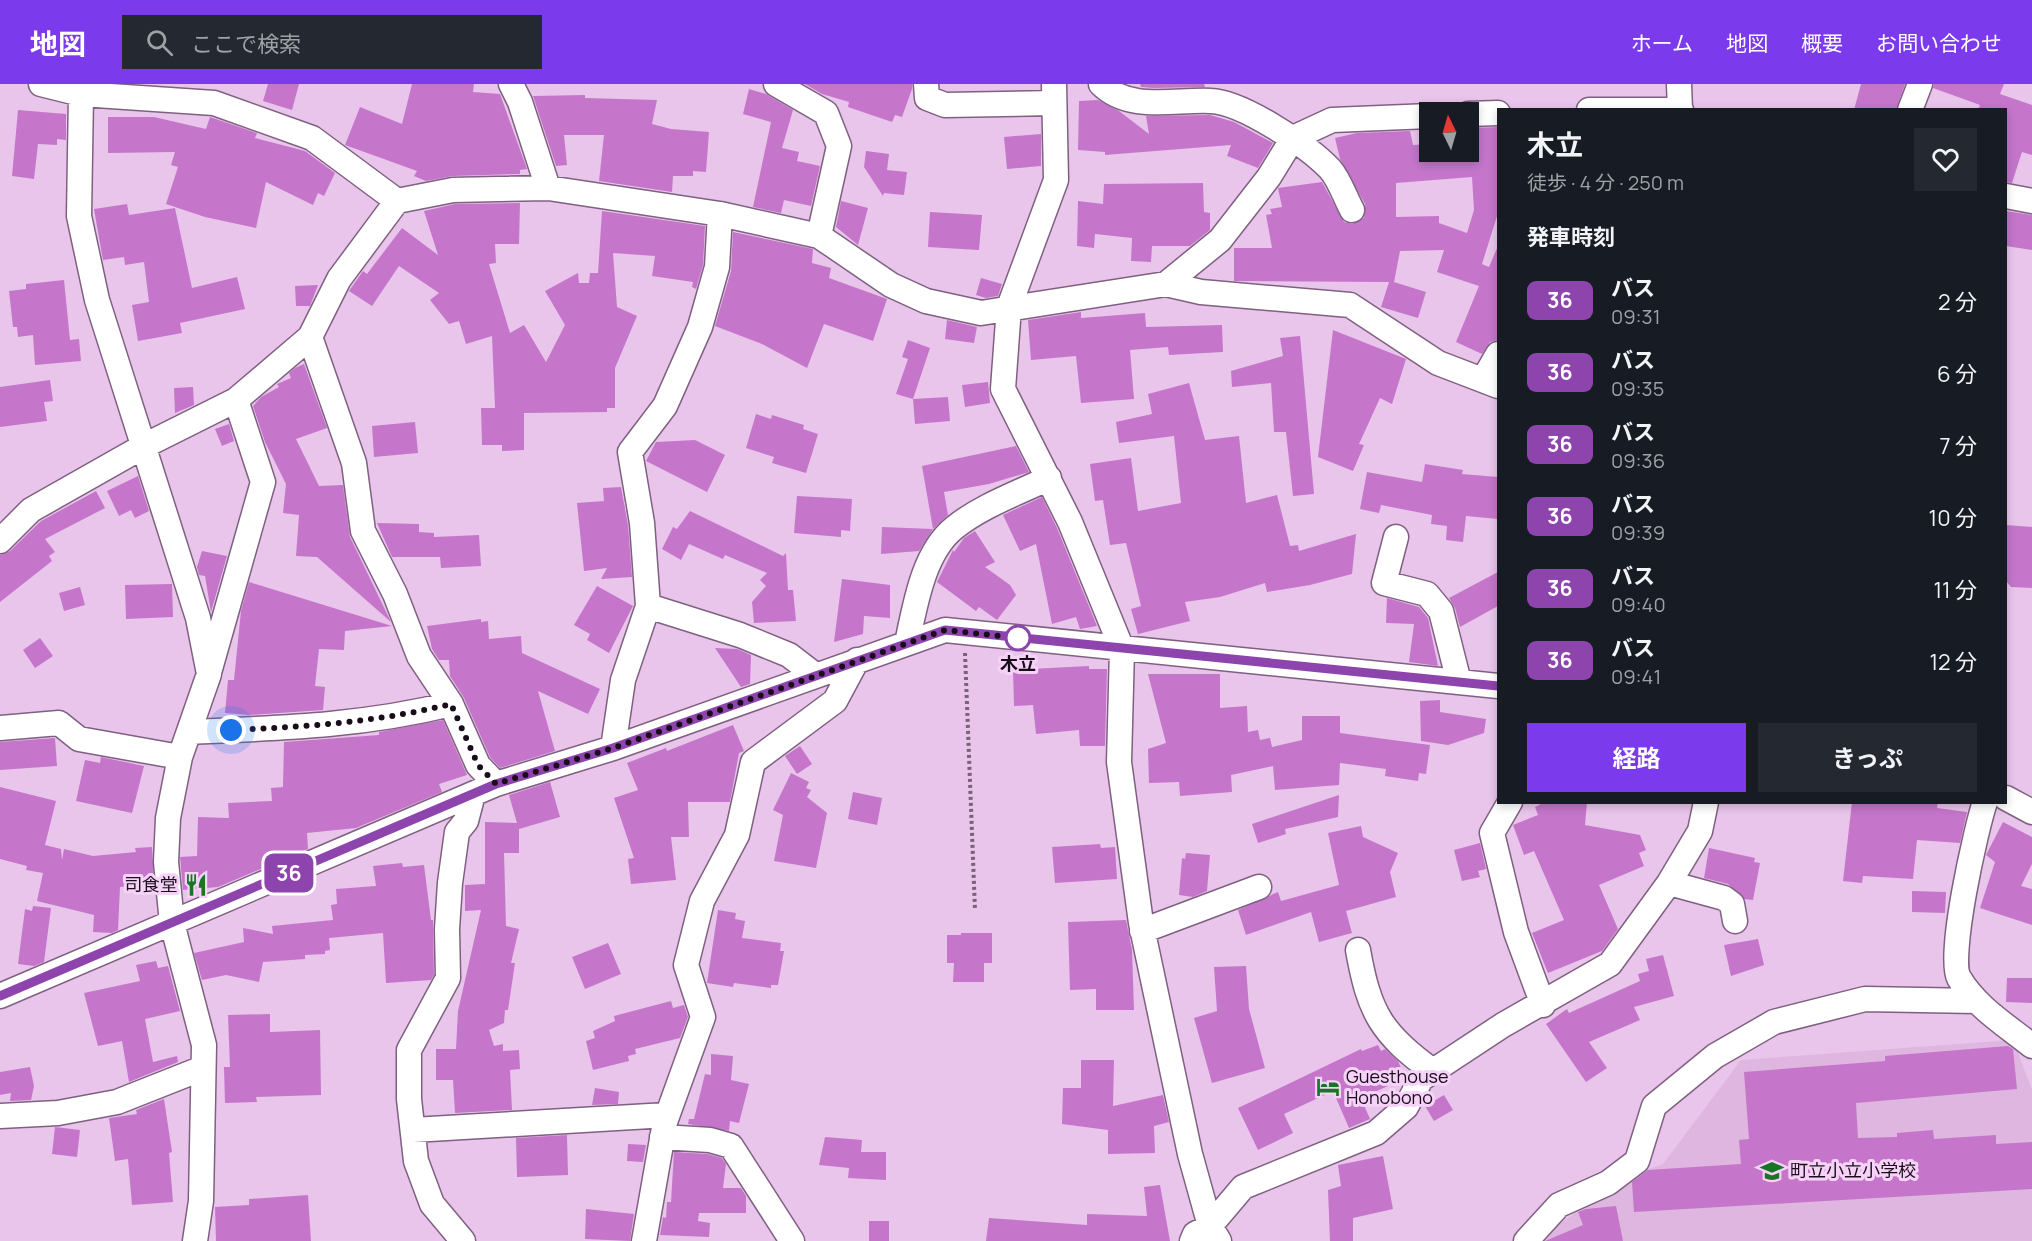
<!DOCTYPE html>
<html lang="ja">
<head>
<meta charset="utf-8">
<style>
	:root { --surface:#171b24; --page:#242831; --text:#f1f3f6; --muted:#9ea1a6; --accent:#7c3aed }
	body { margin:0; font-family:Manrope,"Noto Sans JP",sans-serif; background:var(--page); color:var(--text); height:100vh; display:flex; flex-direction:column; font-size:22px; white-space:nowrap }
	* { box-sizing:border-box; margin:0 }
	p { font-size:20px; color:var(--muted) }
	.icon { flex:none; width:33px; height:33px; fill:none; stroke:currentColor; stroke-width:2; stroke-linecap:round; stroke-linejoin:round }
	.map { position:relative; flex:1; overflow:hidden }
	.drawer { position:absolute; left:1497px; top:24px; width:510px; height:696px; display:flex; flex-direction:column; background:var(--surface); border-radius:0px; box-shadow:0 3px 9px #0003 }
	.drawer>* { flex:none }
	.badge { padding:0 12px; border-radius:9px; font-size:21px; line-height:39px }
	.needle { width:39px; rotate:355deg }
	.buttons { position:absolute; left:1419px; top:18px; display:grid; gap:12px }
	.buttons a { display:grid; place-items:center; width:60px; height:60px; border-radius:0px; background:var(--surface); box-shadow:0 3px 9px #0003; font-size:30px }
	.you { position:absolute; width:30px; height:30px; margin:-15px; border:4px solid #fff; border-radius:50%; background:#1a73e8; box-shadow:0 0 0 9px #1a73e833 }
	.map>.badge { position:absolute; translate:-50% -50%; box-shadow:0 0 0 3px #fff }
	h2 { padding:0 30px; font-size:22px; line-height:54px }
	.round { display:grid; place-items:center; flex:none; width:63px; height:63px; border-radius:0px; background:var(--page) }
	.headline { display:flex; align-items:center; justify-content:space-between; height:102px; padding:0 30px }
	h1 { font-size:28px; font-weight:700; line-height:45px }
	.action { display:flex; gap:12px; margin-top:auto; padding:12px 30px }
	.action a { flex:1; height:69px; border-radius:0px; background:var(--accent); color:#fff; font-size:24px; font-weight:700; line-height:69px; text-align:center }
	.action a+a { background:var(--page); color:var(--text) }
	ul { padding:0; list-style:none }
	li { display:flex; align-items:center; gap:18px; height:72px; padding:0 30px }
	li div { flex:1 }
	li b { display:block; font-size:22px }
	li em { font-style:normal }
	li .badge { min-width:66px; font-weight:700; text-align:center }
	header { display:flex; align-items:center; gap:36px; box-sizing:border-box; height:84px; padding:0 30px; background:var(--accent); color:#fff }
	header strong { font-size:28px }
	nav { display:flex; gap:33px; margin-inline-start:auto; font-size:21px }
	.search { width:420px; height:54px; background:var(--page); display:flex; align-items:center; gap:15px; box-sizing:border-box; padding:0 21px; border-radius:0px; color:var(--muted); font-size:22px }
	.map>svg:first-child { display:block }
	.built { fill:#deb6e0 }
	.building { fill:#c576cb; fill-rule:evenodd }
	.lines { fill:none; stroke-linecap:round; stroke-linejoin:round }
	.minor-casing { stroke:#7f6081; stroke-width:27 }
	.path { stroke:#786179; stroke-width:4; stroke-dasharray:3 3; stroke-linecap:butt }
	.minor { stroke:#fff; stroke-width:24 }
	.line-casing { stroke:#fff; stroke-width:14 }
	.line { stroke:#8e44ad; stroke-width:9 }
	.walk { stroke:#190d1a; stroke-width:6; stroke-dasharray:0 10.8 }
	.stop-dot { fill:#fff; stroke:#8e44ad; stroke-width:3 }
	.labels { text-anchor:middle; stroke-width:6; stroke-linejoin:round; paint-order:stroke }
	.stop-label { font-size:18px; font-weight:bold; fill:#190d1a; stroke:#f6d2f8 }
	.poi-label { font-size:18px; fill:#190d1a; stroke:#f6d2f8; text-anchor:start }
</style>
</head>
<body>
<header>
<strong>地図</strong>
<div class="search"><svg class="icon" aria-label="search" viewBox="0 0 24 24"><circle cx="10" cy="10" r="6"/><path d="M15 15l6 6"/></svg>ここで検索</div>
<nav><a>ホーム</a><a>地図</a><a>概要</a><a>お問い合わせ</a></nav>
</header>
<div class="map">
<svg width="2032" height="1157" viewBox="0 0 2032 1157">
	<rect width="100%" height="100%" fill="#e9c5eb"/>
	<path class="built" d="M2013,956L2032,1006V1157H1534L1628,1093L1663,1080L1741,976Z"/>
	<path class="building" d="M268,0H299L292,26L263,17Z
		M412,0H474L473,8L500,10L527,85L520,86V90L453,92L426,97L414,92L417,87L345,61L360,23L402,40Z
		M805,0H912V5L902,33L895,31L892,38L848,23L849,18L822,10Z
		M1140,0H1204L1205,3L1153,4L1141,3Z
		M1861,0H1905L1896,26H1854Z
		M1934,0H2004L2000,10L2032,21V71L2022,68L2012,99L2006,98V26H1978L1980,21L1933,4Z
		M749,5L766,10L793,26L782,64L799,68L797,77L820,82L811,122L784,116L781,129L753,123L771,38L743,30Z
		M585,11V14L657,16L652,40L671,45L709,48L706,88L693,87V92H673L672,108L599,97L604,51H564L567,81L556,82L533,12Z
		M1098,16L1119,27L1149,50L1146,32L1210,31L1234,38L1273,59L1258,84L1227,72L1231,61L1105,71V68L1078,66L1079,17Z
		M18,26L66,30V56L57,55V61L38,60L34,95L12,92Z
		M108,33H154L206,45L210,33L257,49L255,54L305,67L335,89L324,112L318,109L313,121L266,98L256,144L205,133L166,120L178,83L171,81L175,68L108,69Z
		M1498,43V129L1482,180L1489,183L1498,162V256L1490,258L1482,270L1456,258L1479,202L1437,188L1444,166L1400,167L1394,198L1426,208L1418,234L1381,223L1389,198L1234,197V164H1272L1266,131L1272,130L1270,125L1282,123L1278,104L1322,98L1344,138L1352,140L1364,134L1365,120L1340,75L1335,54L1357,49L1410,47L1413,61L1430,60V68H1469L1470,44ZM1472,93L1474,126L1467,149L1439,139V132L1396,133V99Z
		M1041,50V82L1007,85L1004,53Z
		M866,67L889,70L887,86L907,88L904,111L884,109L883,112L864,83Z
		M1203,99L1204,128L1210,129V146L1190,162H1152L1151,178L1131,177L1132,154L1095,150L1094,164L1077,162L1078,117L1103,120L1104,100Z
		M841,117L868,124L858,161L836,143Z
		M520,119L519,160H495L496,179L489,180L510,249L524,241L546,278L565,241L545,207L578,189L579,199H589L590,189H598L602,127L705,142L703,181L696,205L692,203L693,198L652,192L655,172L613,169L617,223L637,232L615,284V324H607V328L524,329V366L502,367V361H482L481,324H495L492,252L466,260L459,237L449,240L430,216L439,209L399,182L372,222L349,207L363,187L367,190L402,144L438,171L424,127L455,120Z
		M127,120L129,131L175,124L192,204L237,193L245,225L180,239L182,249L138,257L132,221L149,218L144,178L125,181L124,173L103,176L94,125Z
		M2006,127L2032,131V166L2006,162Z
		M930,128L982,131L979,166L928,163Z
		M733,148L813,165L812,179L831,184L829,194L887,215L873,257L824,240L807,284L762,260L715,242L731,187Z
		M981,194L1002,200L998,212L986,214L976,211Z
		M64,196L70,256L79,255L81,277L35,281L33,251L18,253L17,243H13L9,207L26,205V200Z
		M318,201L310,222H296L295,202Z
		M1081,228V234L1145,229L1146,243L1222,241L1223,268L1169,271L1168,263L1130,266L1134,315L1081,319L1076,272L1031,276L1028,236Z
		M947,236L977,243L974,259L945,255Z
		M1333,246L1406,275L1392,320L1380,314L1359,360L1364,361L1353,387L1318,373Z
		M1300,252L1314,410L1293,412L1286,348H1274L1271,299L1232,303L1231,287L1283,272L1280,254Z
		M908,256L930,264L913,315L896,310L908,275L902,273Z
		M304,280L327,344L296,355L319,402L343,401L350,453L391,538L317,473L296,472L299,431L283,429L286,400L265,358L253,322L261,313L279,303L277,300L291,294L289,289L295,284Z
		M50,296L53,317L44,318L47,337L0,343V303Z
		M988,298L990,319L965,323L962,301Z
		M1189,299L1205,356L1239,352L1246,419L1277,411L1290,462L1298,461L1299,467L1356,450L1352,490L1310,501L1267,508L1265,499L1220,513L1185,518L1190,537L1138,550L1131,525L1141,522L1126,459L1110,461L1103,416L1095,417L1090,380L1131,374L1138,427L1181,419L1174,352L1119,359L1116,338L1152,330L1148,310Z
		M193,303L194,321L175,329L174,304Z
		M948,313L950,337L915,340L913,315Z
		M756,330L771,335L772,331L804,341L803,345L818,350L806,389L772,379L774,373L746,364Z
		M415,338L418,369L374,373L372,342Z
		M229,340L234,357L222,362L215,345Z
		M695,356L725,371L707,408L646,377L656,358Z
		M1016,362L1029,388L989,400L944,408L948,431L933,445L922,382Z
		M1425,380L1463,386L1462,390L1498,393V435L1466,432L1463,458L1446,456L1447,442L1431,440L1432,431L1381,421L1379,429L1360,425L1367,388L1422,398Z
		M138,392L149,427L135,434L131,426L119,432L107,407Z
		M621,403L628,441L632,493L601,495L607,484L584,487L577,419L604,417L603,404Z
		M96,407L105,424L45,455L55,468L49,472L52,477L0,518V471L10,467L41,437Z
		M797,412L852,415L850,447L841,446V453L794,449Z
		M1042,413L1057,444L1097,542L1080,545L1076,533L1052,540L1036,460L1020,467L1003,431Z
		M690,427L783,472L786,469L788,506H793L796,537L754,539L752,518L766,502L760,496L767,489L725,471L723,475L689,460L681,476L662,465L673,443L677,445Z
		M377,439L419,440V448L434,449V453L479,451L481,482L441,484L440,473H392Z
		M2006,441L2032,443V504L2011,503L2006,497Z
		M882,443L933,445L919,467L881,470Z
		M975,447L995,478L985,483L1010,501L1016,511L997,536L979,523L976,527L937,498L953,466L954,468L964,454Z
		M202,467L227,472L211,528L205,492L199,491L197,483Z
		M1498,488V522L1460,543L1455,524L1449,514Z
		M842,495L890,501V534L864,532L863,550L834,558Z
		M249,498L392,542L345,547L344,566L319,565L315,602L325,603L323,626L250,631L225,629L228,596H234L241,527Z
		M172,500L173,533L126,535L125,501Z
		M597,502L633,522L609,569L587,556L590,550L574,541Z
		M80,503L85,521L64,527L59,509Z
		M1387,514L1419,523L1428,534L1438,582L1409,578L1414,540L1386,539Z
		M481,535V538L488,537L489,555L521,552L522,569L600,605L588,630L538,607L555,667L500,684L490,673L464,614L450,592L449,576H439L432,565L427,542Z
		M40,554L53,572L35,584L23,566Z
		M715,564L737,565L751,571L750,600L741,603Z
		M1089,582V585H1107L1105,662H1080L1079,646L1036,650L1033,621L1014,622L1013,586Z
		M1148,590H1220V624L1247,622L1248,648L1258,646L1260,656L1270,654L1272,663L1302,656V632H1340V649L1430,661L1426,690L1419,689L1418,697L1385,692L1386,685L1340,679L1339,701L1275,706L1273,682L1231,691L1232,708L1180,712L1179,698L1149,699L1148,665L1166,659Z
		M1440,616V628L1486,635L1484,649L1448,661L1421,657L1420,617Z
		M443,636L467,691L439,700L442,708L356,744L307,749L308,765L300,768L269,771L270,781L218,803L183,806L180,773L197,772L198,733L229,734L228,719L272,717L271,704L283,703L284,658L379,651V648Z
		M733,641L744,667L739,669L730,718H688L689,753H671L676,796L631,800L628,775L634,774L614,714L638,706L627,679L666,664L667,667Z
		M55,654L57,682L0,686V658Z
		M800,662L812,680L797,690L785,672Z
		M101,673L144,682L132,729L76,717L85,676L100,679Z
		M791,689L809,698L806,704L811,706L807,713L827,729L816,784L774,777L783,731L773,726Z
		M550,698L560,733L519,745V769H504L506,842L519,845L511,879H515L508,926H505L504,939L489,946L494,962L503,960V967L519,966L520,985L510,986L512,1026L455,1029L453,996H436V965H456L458,927L481,826L465,827V801L485,800V738L517,739L509,711Z
		M0,703L56,717L45,761L61,765L62,776L64,765L93,772L136,768L135,764L152,763L154,800L120,803L118,846L112,849L93,848L94,831L37,817L43,789L26,786L27,782L0,775Z
		M853,708L882,714L877,741L848,735Z
		M1339,711L1338,733L1285,745L1286,750L1258,759L1252,740Z
		M1545,718H1587L1585,741L1640,751L1646,766L1639,769L1644,782L1599,801L1618,845L1602,867L1548,889L1532,849L1564,836L1534,767L1524,771L1513,741L1538,731L1535,723Z
		M1852,718H1938L1937,724L1967,728L1960,759L1917,756L1913,795L1863,792L1862,799L1843,797Z
		M2003,738L2032,753V780L2021,802L2032,805V841L1980,824L1995,778L1986,771Z
		M1361,742L1363,753L1398,769L1390,788L1396,813L1346,827L1352,849L1319,858L1311,828L1246,851L1238,826L1278,808L1281,817L1339,801L1328,749Z
		M1480,759L1486,785L1478,787L1480,793L1462,797L1454,766Z
		M1100,760L1101,764L1115,763L1117,795L1055,799L1052,763Z
		M1709,764L1755,774L1754,778L1760,779L1753,816L1744,815L1728,800L1704,794Z
		M1186,769L1210,771L1207,807L1193,813L1179,811L1182,774L1185,775Z
		M402,779L403,783L424,781L431,836H433L434,891L431,896L386,899L383,849L329,854L330,866L325,867V870L305,871V875L263,878L259,898L226,891L202,896L194,869L244,858L243,844L273,850L272,842L333,836L331,821L337,820L336,805L376,802L373,782Z
		M1912,807L1946,808L1945,829L1912,828Z
		M33,822L51,824L44,878L34,882L18,880L25,825L32,827Z
		M718,826L736,829L735,835L745,837L742,854L781,859L780,867H784L778,901H771V904L734,899L733,903L707,899Z
		M1126,836L1132,866L1134,926H1096V905L1070,906L1068,838Z
		M961,849H992V879H984V898H953L954,879H947V851H961Z
		M1758,855L1764,881L1731,892L1724,861Z
		M608,859L621,890L585,905L572,873Z
		M1663,871L1674,912L1634,923L1640,936L1589,958L1607,984L1586,998L1546,940L1567,925L1569,929L1640,897L1638,890L1649,887L1646,875Z
		M156,877L158,884L168,882L180,927L145,935L153,978L177,972L178,978L129,998L122,957L98,962L84,909L140,897L136,881Z
		M1246,882L1249,925L1265,984L1212,999L1194,934L1217,927L1214,883Z
		M2007,894H2032V919L2006,918Z
		M671,917L673,924L684,921L688,933L680,954L635,965L636,970L628,972L629,977L593,986L586,957L595,954L593,947L615,937L614,932Z
		M270,930V948L320,946L321,1011L256,1013L257,1018L225,1019L224,983H230L228,931Z
		M1378,961L1381,967L1385,965L1398,977L1404,991L1387,998L1388,1002L1361,1014L1370,1035L1349,1044L1333,1007L1284,1030L1293,1049L1258,1066L1238,1024L1361,965L1362,967Z
		M2008,962L2013,965L2017,1005L1856,1019L1858,1054L1897,1053V1049L1933,1046L1934,1055L1996,1051V1060L2032,1058V1105L1634,1128L1632,1098L1648,1086L1741,1080L1739,1056L1749,1055L1744,988L1885,977V972Z
		M711,970L733,972L731,996L749,1000L739,1039L730,1037L729,1047L688,1040L689,1035H694L705,990L711,991Z
		M1081,976H1114L1113,1022L1163,1011L1169,1038L1154,1042L1155,1069L1108,1070V1046L1062,1040L1063,1004H1081Z
		M30,983L34,1002L31,1016L10,1017L11,1009L0,1011V988Z
		M595,1004L619,1008L618,1020L592,1021Z
		M1444,1011L1453,1026L1434,1037L1425,1022Z
		M164,1015L172,1068L169,1069L173,1118L132,1121L128,1075L115,1077L109,1034L137,1030L136,1026Z
		M55,1043L80,1046L77,1073L52,1070Z
		M567,1051L568,1091L517,1093L516,1054Z
		M825,1053L862,1056L861,1068H886V1096L848,1094L849,1084L819,1081Z
		M628,1060L646,1061L643,1078L627,1077Z
		M674,1068L708,1070L722,1074L726,1080L723,1104H741L746,1112V1129H699L698,1137L710,1139L709,1153L660,1151L663,1133L666,1134L667,1118H671Z
		M1383,1072L1393,1125L1353,1134V1157H1330L1328,1106L1341,1102L1338,1081Z
		M1160,1101L1170,1157H986L989,1134L1087,1141V1130L1147,1132L1144,1103Z
		M308,1111L311,1157H216L215,1123L249,1121V1115Z
		M1616,1122L1623,1157H1545L1583,1141L1578,1128L1586,1125Z
		M586,1125L634,1130L630,1157L585,1155Z
		M869,1137H889V1157H869Z"/>
	<g class="lines">
		<g class="minor-casing">
			<path id="minor" d="M41,0L81,10L214,19L312,54L397,117
				M83,0L81,10L79,132L97,216L198,534L209,590L180,673L168,734L166,778L172,839L204,961L201,1117L195,1157
				M511,0L520,18L548,104
				M776,0L826,29L839,62L819,152
				M926,0L927,14L945,21L1054,19
				M1054,0L1056,96L1009,223L1003,305L1070,438L1122,565L1119,678L1141,839L1190,1070L1210,1142L1219,1157
				M1101,0C1129,28 1175,15 1211,17C1242,18 1308,62 1330,85C1339,95 1345,113 1352,126
				M1679,0L1680,26
				M1589,26H1681
				M1910,26L1920,0
				M1468,30L1498,29
				M2006,112L2032,117
				M1166,200L1220,156L1269,93L1293,54L1332,36L1430,32
				M310,253L354,379L363,447L395,510L419,572L451,620L478,681L496,700
				M1483,296L1498,270
				M1396,453L1384,499L1427,510L1441,527L1459,598
				M0,457L31,426L144,362L236,316L310,253L339,195L397,117L453,106L548,104L720,130L819,152L891,201L926,217L981,229L1166,200L1201,208L1350,221L1438,279L1498,302
				M648,522L740,551L789,571L815,591
				M907,559C915,522 923,469 954,444C981,422 1018,409 1049,394
				M210,585L263,398L236,316
				M0,644L59,639L79,655L180,673
				M189,648C280,644 362,642 451,620
				M613,664L623,596L648,522L642,439L630,368L665,322L700,243L717,183L720,130
				M2006,714L2032,728
				M1510,718L1492,749L1516,848L1543,921
				M1985,718C1976,744 1947,874 1959,894C1976,923 2006,941 2032,962
				M1669,799L1724,814L1732,820L1735,837
				M1142,847L1259,803
				M1358,866C1369,928 1381,950 1433,987
				M0,912L496,700L613,664L945,546L1498,602
				M0,1032L58,1029L117,1018L203,984
				M413,1046L667,1031
				M662,1053L710,1056L731,1062L792,1157
				M463,1157L432,1120L416,1077L409,1015V966L448,894L447,845L450,799L457,748L466,737L473,710
				M644,1157L665,1038L703,933L686,881L702,817L737,751L753,678L835,617L857,576
				M1192,1157L1195,1150L1210,1142L1243,1103L1376,1049L1406,1023L1421,995L1503,941L1610,880L1669,799L1700,747L1706,718
				M1526,1157L1559,1121L1608,1099L1637,1077L1654,1022L1715,972L1774,938L1865,915L1976,917"/>
		</g>
		<path class="path" d="M965,569L975,826"/>
		<use href="#minor" class="minor"/>
	</g>
	<g class="lines">
		<g class="line-casing">
			<path id="line" d="M0,912L496,700L613,664L945,546L1498,602"/>
		</g>
		<use href="#line" class="line"/>
		<path class="walk" d="M231,646C306,643 378,638 451,620L478,681L496,700L613,664L945,546L1018,554"/>
	</g>
	<defs>
		<g id="restaurant-bare" transform="scale(1.8)"><path d="M-5-6h1v4h1v-4h1v4h1v-4h1v5L-1.5 .5V6h-2V.5L-5-1ZM5-6V6H3V1.5H1.5Q1.5-4 5-6Z" fill="#187523" stroke="#f6d2f8" stroke-width="2.5" paint-order="stroke"/></g>
		<g id="hotel-bare" transform="scale(1.8)"><path d="M-6-4.5h1.5V1H6V5H4.5V3h-9V5H-6ZM-4 0a1.8 1.8 0 1 1 3.6 0ZM.5 0V-2.5h3Q6-2.5 6 0Z" fill="#187523" stroke="#f6d2f8" stroke-width="2.5" paint-order="stroke"/></g>
		<g id="school-bare" transform="scale(1.8)"><path d="M0-5L7-2L0 1L-7-2ZM-4 1L0 2.5L4 1V4Q0 6-4 4Z" fill="#187523" stroke="#f6d2f8" stroke-width="2.5" paint-order="stroke"/></g>
	</defs>
	<g fill-rule="evenodd">
		<use href="#restaurant-bare" x="196" y="801"/>
		<use href="#hotel-bare" x="1328" y="1003"/>
		<use href="#school-bare" x="1772" y="1087"/>
	</g>
	<circle class="stop-dot" cx="1018" cy="554" r="12"/>
	<g class="labels">
		<g class="stop-label">
			<text x="1018" y="586">木立</text>
		</g>
		<g class="poi-label">
			<text x="178" y="807" text-anchor="end">司食堂</text>
			<text x="1346" y="999">Guesthouse<tspan x="1346" dy="21">Honobono</tspan></text>
			<text x="1790" y="1093">町立小立小学校</text>
		</g>
	</g>
</svg>
<div class="buttons">
<a><svg class="needle" viewBox="-14 -14 28 28"><path d="M0-13l5 13h-10z" fill="#e53935"/><path d="M0 13l5-13h-10z" fill="#9ea1a6"/></svg></a>
</div>
<div class="you" style="left:231px;top:646px"></div>
<b class="badge" style="left:289px;top:789px;background:#8e44ad;color:#fff">36</b>
<section class="drawer">
<div class="headline"><div><h1>木立</h1><p>徒歩 · 4 分 · 250 m</p></div><a class="round"><svg class="icon" aria-label="heart" viewBox="0 0 24 24"><path d="M12 20l-8-8c-3-5 5-10 8-4 3-6 11-1 8 4z"/></svg></a></div>
<h2>発車時刻</h2>
<ul>
<li><span class="badge" style="background:#8e44ad;color:#fff">36</span><div><b>バス</b><p>09:31</p></div><em>2 分</em></li>
<li><span class="badge" style="background:#8e44ad;color:#fff">36</span><div><b>バス</b><p>09:35</p></div><em>6 分</em></li>
<li><span class="badge" style="background:#8e44ad;color:#fff">36</span><div><b>バス</b><p>09:36</p></div><em>7 分</em></li>
<li><span class="badge" style="background:#8e44ad;color:#fff">36</span><div><b>バス</b><p>09:39</p></div><em>10 分</em></li>
<li><span class="badge" style="background:#8e44ad;color:#fff">36</span><div><b>バス</b><p>09:40</p></div><em>11 分</em></li>
<li><span class="badge" style="background:#8e44ad;color:#fff">36</span><div><b>バス</b><p>09:41</p></div><em>12 分</em></li>
</ul>
<div class="action"><a>経路</a><a>きっぷ</a></div>
</section>
</div>
</body>
</html>
